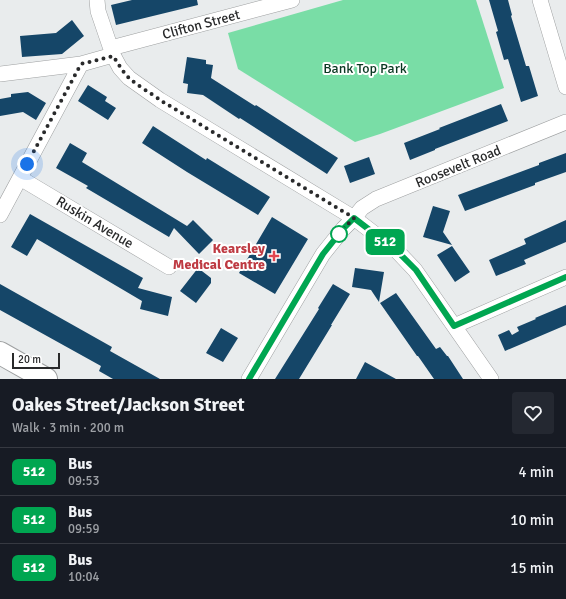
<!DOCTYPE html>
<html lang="en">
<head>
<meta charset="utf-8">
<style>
	:root { --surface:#171b24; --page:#242831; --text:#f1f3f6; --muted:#9ea1a6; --line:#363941 }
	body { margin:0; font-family:Signika,sans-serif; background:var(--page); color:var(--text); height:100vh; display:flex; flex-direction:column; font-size:15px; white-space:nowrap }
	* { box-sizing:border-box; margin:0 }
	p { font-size:13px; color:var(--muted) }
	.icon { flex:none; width:22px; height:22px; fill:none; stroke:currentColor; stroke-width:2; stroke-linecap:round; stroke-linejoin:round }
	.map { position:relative; height:379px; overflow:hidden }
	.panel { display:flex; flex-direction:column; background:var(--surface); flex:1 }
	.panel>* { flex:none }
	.badge { padding:0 8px; border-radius:6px; font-size:14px; line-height:26px }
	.scale { position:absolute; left:12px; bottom:10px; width:48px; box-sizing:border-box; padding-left:4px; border:2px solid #292a2b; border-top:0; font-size:11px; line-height:14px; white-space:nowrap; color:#292a2b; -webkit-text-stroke:3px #fff; paint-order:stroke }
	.you { position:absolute; width:20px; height:20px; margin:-10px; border:3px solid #fff; border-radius:50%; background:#1a73e8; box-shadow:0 0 0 6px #1a73e833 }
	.map>.badge { position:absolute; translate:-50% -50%; box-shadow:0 0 0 2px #fff }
	.round { display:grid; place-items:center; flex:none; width:42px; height:42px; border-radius:4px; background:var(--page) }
	.headline { display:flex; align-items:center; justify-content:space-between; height:68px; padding:0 12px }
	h1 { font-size:19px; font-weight:700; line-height:30px }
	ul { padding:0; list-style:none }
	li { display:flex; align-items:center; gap:12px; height:48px; padding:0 12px; border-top:1px solid var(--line) }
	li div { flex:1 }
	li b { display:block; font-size:15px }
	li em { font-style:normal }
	li .badge { min-width:44px; font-weight:700; text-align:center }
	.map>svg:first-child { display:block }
	.green { fill:#79dda6 }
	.building { fill:#154668 }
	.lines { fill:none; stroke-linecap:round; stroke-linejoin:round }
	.street-casing { stroke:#9ea0a1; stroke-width:16 }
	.primary-casing { stroke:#9ea0a1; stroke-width:24 }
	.street { stroke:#fff; stroke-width:15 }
	.primary { stroke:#fff; stroke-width:22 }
	.line-casing { stroke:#fff; stroke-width:9 }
	.line { stroke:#00a651; stroke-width:6 }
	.walk { stroke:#292a2b; stroke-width:4; stroke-dasharray:0 7.2 }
	.stop-dot { fill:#fff; stroke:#00a651; stroke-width:2 }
	.health-dot { fill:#e0444e; stroke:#fff; stroke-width:1.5 }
	.labels { text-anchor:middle; stroke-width:4; stroke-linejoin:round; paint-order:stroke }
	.street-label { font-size:14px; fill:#292a2b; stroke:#fff }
	.park-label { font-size:14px; fill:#0a3822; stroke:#fff }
	.health-label { font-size:14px; font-weight:bold; fill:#be3a42; stroke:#fff; text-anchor:end }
</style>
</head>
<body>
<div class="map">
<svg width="566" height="379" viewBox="0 0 566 379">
	<rect width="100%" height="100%" fill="#e9eced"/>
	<path class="green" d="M343,0H476L504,88L380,134L355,142L238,69L228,33Z"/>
	<path class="building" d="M132,0H197L198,5L116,25L111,5Z
		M489,0H508L512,15L511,16L526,66H529L538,96L521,102L508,59L504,60L496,32L498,31Z
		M72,20L84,36L62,54L22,57L20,36L56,33Z
		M187,57L206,60V64L213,65L211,78L255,106L256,105L338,158L327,174L240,118L239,119L203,95L187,93L188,84L183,83Z
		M88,85L107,97L105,101L116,108L108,120L78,101Z
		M28,92L46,103L36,120L23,112L0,116V99L11,97V94Z
		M501,104L508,121L435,149V150L410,160L404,143L440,129L439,128Z
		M153,126L206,160L207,158L270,197L258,215L187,172L142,143Z
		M70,143L87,153L82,162L187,226L193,220L213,240L199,254L174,228L169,237L86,188L88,186L56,168Z
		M566,153V172L535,183V185L465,211L458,195L539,165V163Z
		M369,157L375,174L350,183L344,166Z
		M433,206L450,211L443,232L452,245L423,237Z
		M30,214L143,278L138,288L172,297L168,316L140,309L142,301L37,239L27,256L11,247Z
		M272,217L308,239L275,294L239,273Z
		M566,220V242L524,260L526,264L496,276L489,260L526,244L524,239Z
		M452,246L470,272L455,282L437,255Z
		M198,268L211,278V283L196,303L180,291Z
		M355,268L384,272L379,302L371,290L352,287Z
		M0,284L112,347L110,351L160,379H113L99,371L101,366L0,310Z
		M333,284L350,294L331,325H332L299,379H275L319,309L318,308Z
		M396,293L436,349L440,347L447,356H448L463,379H434L418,356H417L380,303Z
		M566,305V325L505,351L498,335L509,330L512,335L519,331L517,327L536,319L535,318Z
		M221,328L238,338L223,362L206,353Z
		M365,362L396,379H356Z"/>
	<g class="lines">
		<g class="street-casing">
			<path id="street" d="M97,0L98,11L113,55L120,68L129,78L160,100L354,218L397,251L415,270L491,379
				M540,0L566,87
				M111,48L292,0
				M0,74L81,64L113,55
				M20,178L169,267
				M0,215L81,64
				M454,326L566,277
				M249,379L323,254L343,229L354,218L362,208L376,199L566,122"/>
		</g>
		<g class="primary-casing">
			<path id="primary" d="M0,353L46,379"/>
		</g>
		<use href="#street" class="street"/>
		<use href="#primary" class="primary"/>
	</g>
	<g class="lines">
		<g class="line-casing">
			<path id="line" d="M249,379L323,254L343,229L354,218L397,251L416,270L454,326L566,277"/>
		</g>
		<use href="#line" class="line"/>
		<path class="walk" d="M27,164L81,64L113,56C118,63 122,71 128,77C136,85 151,93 160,100L354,218L343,229L336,238L339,234"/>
	</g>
	<circle class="stop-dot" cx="339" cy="234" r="8"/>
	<path class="health-dot" d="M272 250h4v4h4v4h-4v4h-4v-4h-4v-4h4z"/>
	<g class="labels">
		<g class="street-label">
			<text transform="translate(201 24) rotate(-15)" y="5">Clifton Street</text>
			<text transform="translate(458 166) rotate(-22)" y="5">Roosevelt Road</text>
			<text transform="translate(95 222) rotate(31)" y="5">Ruskin Avenue</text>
		</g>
		<g class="park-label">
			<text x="365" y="73">Bank Top Park</text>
		</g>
		<g class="health-label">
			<text x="265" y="253">Kearsley<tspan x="265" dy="16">Medical Centre</tspan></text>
		</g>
	</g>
</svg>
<div class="scale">20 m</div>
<div class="you" style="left:27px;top:164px"></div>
<b class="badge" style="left:385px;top:242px;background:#00a651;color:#fff">512</b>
</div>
<section class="panel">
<div class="headline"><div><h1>Oakes Street/Jackson Street</h1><p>Walk · 3 min · 200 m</p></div><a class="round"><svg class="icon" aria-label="heart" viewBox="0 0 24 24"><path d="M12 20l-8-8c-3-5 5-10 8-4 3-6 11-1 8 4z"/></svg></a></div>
<ul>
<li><span class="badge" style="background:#00a651;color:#fff">512</span><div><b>Bus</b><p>09:53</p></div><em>4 min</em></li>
<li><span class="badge" style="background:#00a651;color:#fff">512</span><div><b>Bus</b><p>09:59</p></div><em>10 min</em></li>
<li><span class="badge" style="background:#00a651;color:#fff">512</span><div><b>Bus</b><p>10:04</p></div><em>15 min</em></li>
</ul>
</section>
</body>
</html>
